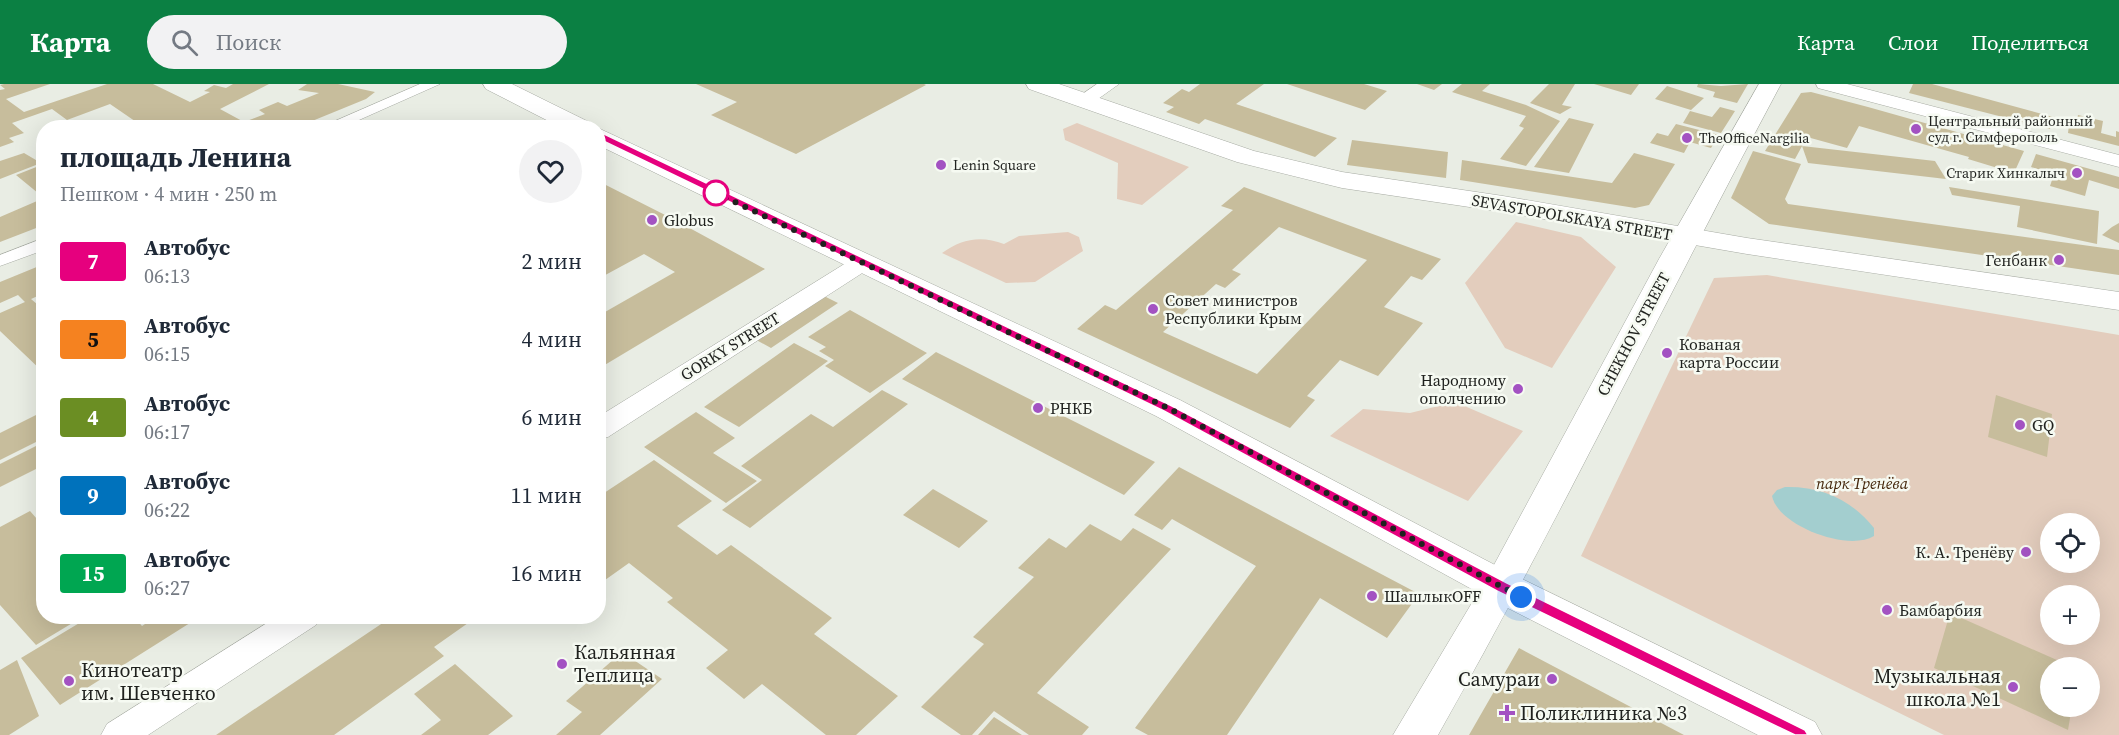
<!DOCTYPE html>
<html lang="ru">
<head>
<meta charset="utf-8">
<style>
	:root { --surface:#fff; --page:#f2f2f3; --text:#1f2937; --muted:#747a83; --accent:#0b8043 }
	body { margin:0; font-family:"Source Serif 4",serif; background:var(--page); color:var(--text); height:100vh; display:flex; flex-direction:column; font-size:22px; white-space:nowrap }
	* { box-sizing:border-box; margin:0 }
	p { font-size:20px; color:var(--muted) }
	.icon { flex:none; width:33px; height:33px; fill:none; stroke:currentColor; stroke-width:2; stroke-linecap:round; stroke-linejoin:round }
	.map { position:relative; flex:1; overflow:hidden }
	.side { position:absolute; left:36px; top:36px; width:570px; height:504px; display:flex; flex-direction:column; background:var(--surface); border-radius:24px; box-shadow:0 6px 24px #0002 }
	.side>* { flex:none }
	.badge { padding:0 12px; border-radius:4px; font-size:21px; line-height:39px }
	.buttons { position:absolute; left:2040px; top:429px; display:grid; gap:12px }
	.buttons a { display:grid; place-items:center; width:60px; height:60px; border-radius:50%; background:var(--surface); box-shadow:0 6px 24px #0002; font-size:30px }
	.you { position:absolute; width:30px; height:30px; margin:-15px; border:4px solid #fff; border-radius:50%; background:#1a73e8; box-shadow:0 0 0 9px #1a73e833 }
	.map>.badge { position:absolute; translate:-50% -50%; box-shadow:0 0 0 3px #fff }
	.round { display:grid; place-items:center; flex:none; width:63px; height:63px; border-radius:32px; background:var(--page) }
	.summary { display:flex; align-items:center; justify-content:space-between; height:102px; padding:0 24px }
	h1 { font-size:28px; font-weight:700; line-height:45px }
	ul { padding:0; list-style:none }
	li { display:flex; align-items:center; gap:18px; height:78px; padding:0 24px }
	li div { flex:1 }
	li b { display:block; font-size:22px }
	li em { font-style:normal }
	li .badge { min-width:66px; font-weight:700; text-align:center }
	header { display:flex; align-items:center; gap:36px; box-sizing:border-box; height:84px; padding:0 30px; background:var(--accent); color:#fff }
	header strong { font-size:28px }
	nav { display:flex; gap:33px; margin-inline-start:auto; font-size:21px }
	.search { width:420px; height:54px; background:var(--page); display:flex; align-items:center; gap:15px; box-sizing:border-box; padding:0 21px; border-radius:33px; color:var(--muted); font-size:22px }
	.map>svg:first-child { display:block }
	.green { fill:#e3cdbd; fill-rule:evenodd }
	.water { fill:#a3cecf }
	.building { fill:#c7bd9c; fill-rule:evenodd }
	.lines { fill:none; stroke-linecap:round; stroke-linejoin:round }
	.pedestrian-casing { stroke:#a7aba3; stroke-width:1 }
	.minor-casing { stroke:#a7aba3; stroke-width:1 }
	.secondary-casing { stroke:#a7aba3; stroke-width:1 }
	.primary-casing { stroke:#a7aba3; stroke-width:1 }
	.pedestrian { fill:#fff; fill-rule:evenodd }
	.minor { fill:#fff; fill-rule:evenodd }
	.secondary { fill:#fff; fill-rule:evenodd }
	.primary { fill:#fff; fill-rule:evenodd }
	.line { fill:#e6007e; stroke:#fff; stroke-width:1.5 }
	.walk { stroke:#1f211e; stroke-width:6; stroke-dasharray:0 10.8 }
	.poi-dot { fill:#a352c2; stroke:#f6faf2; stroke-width:2 }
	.stop-dot { fill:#fff; stroke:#e6007e; stroke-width:3 }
	.labels { text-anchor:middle; stroke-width:5; stroke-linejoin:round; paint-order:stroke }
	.far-poi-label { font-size:14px; fill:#1f211e; stroke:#f6faf2; text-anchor:start }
	.street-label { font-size:16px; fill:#1f211e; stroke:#f6faf2 }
	.poi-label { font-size:16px; fill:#1f211e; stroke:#f6faf2; text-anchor:start }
	.park-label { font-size:16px; font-style:italic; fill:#44260a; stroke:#f6faf2 }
	.near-poi-label { font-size:20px; fill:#1f211e; stroke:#f6faf2; text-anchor:start }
</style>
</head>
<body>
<header>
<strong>Карта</strong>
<div class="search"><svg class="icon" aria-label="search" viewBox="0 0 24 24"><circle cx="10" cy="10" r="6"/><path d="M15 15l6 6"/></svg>Поиск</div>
<nav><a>Карта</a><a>Слои</a><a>Поделиться</a></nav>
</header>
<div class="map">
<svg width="2119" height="651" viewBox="0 0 2119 651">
	<rect width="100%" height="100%" fill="#e9ede4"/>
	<path class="green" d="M1077,39L1189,83L1142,121L1117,115L1118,79L1065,56L1063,45Z
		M1516,138L1581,153L1616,183L1552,284L1505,264L1465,199Z
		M1068,148L1079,153L1083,167L1035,198L1006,199L942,169C961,155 981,151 1004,160L1019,152Z
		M1767,191L2119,251V651H1944L1581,472L1714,194ZM2050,440H2090V478H2050ZM2050,512H2090V550H2050ZM2050,584H2090V622H2050Z
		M1455,318L1523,347L1468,417L1330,352L1363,325L1410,329Z"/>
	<path class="water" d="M1785,403C1821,402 1852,416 1874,444V452C1848,468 1778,442 1772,412L1777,406Z"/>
	<path class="building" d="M4,0H50L6,15L24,28L107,0H153L190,18L210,8L204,7L214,1L226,4L233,0H269L220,25L244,38L265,30L259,26L278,18L287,22L319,9L298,6L307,0H338L375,8L366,15L295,44H145L110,20L67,36L52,25L12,39L24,49L9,54L14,58L0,63V6L5,5L0,1Z
		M696,0H924L926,1L796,70L711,31L737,18Z
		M1200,0H1264L1236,20L1337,54L1315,73L1205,35L1199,40L1166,28L1174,23L1163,19L1182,5L1189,8Z
		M1287,0H1364L1387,7L1365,26Z
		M1417,0H1442L1434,6Z
		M1462,0H1490L1482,7L1526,21L1560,37L1526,82L1500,75L1524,44L1519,42L1526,32L1452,8Z
		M1549,0H1575L1562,21L1572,23L1560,30L1530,19Z
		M1594,0H1639L1631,11Z
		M1698,0L1721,2L1748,0L1737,19L1713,13L1715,8L1697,3Z
		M1913,0H1932L2053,33L2050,45L1909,9Z
		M1667,2L1704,14L1691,26L1655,15Z
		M1811,8L1868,23L2024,67L2014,89L1968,75L1969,73L1859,42L1847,64L1807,53L1795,75L1765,67L1801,9Z
		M1720,23L1735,27L1721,49L1683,39L1690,27L1712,33Z
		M2078,31L2103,37L2101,49L2116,53V47L2119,48V62L2068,49L2069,41L2075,43Z
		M1569,34L1594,40L1569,89L1534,83Z
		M1676,40L1719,51L1711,64L1690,58L1684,69L1650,59L1657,49L1668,52Z
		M1352,56L1448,68L1446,94L1347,81Z
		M1802,62L1935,77L1946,95L1808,79Z
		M1753,67L1801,80L1785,115L1788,120L2119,166V191L1769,140L1731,114Z
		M24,69L41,79L0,95V77Z
		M1634,69L1675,80L1649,121L1635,124L1460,96L1462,76L1612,99Z
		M2036,70L2119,93V105L2089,96L2085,112L2050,102L2054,90L2031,83Z
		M44,80V114L16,91Z
		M598,97L673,135L765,185L598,285V232L675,188L644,170L598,195Z
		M1244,103L1441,175L1422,196L1411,192L1384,223L1423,239L1378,292L1340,276L1307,312L1315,316L1290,344L1077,245L1105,221L1116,226L1233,126L1221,122ZM1279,143L1367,176L1257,290L1163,248L1216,200L1225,204L1241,190L1232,186Z
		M1949,103L2099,127L2097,160L2017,143L2020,122L1952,111Z
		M44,114V141L0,158V133Z
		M2119,139V159L2102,151L2112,143Z
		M44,180V215L40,211L31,215L44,226V289L0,247V229L25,218L18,211L0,219V198Z
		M818,209L838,219L771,264L751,253Z
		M850,226L927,269L870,309L825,282L834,276L819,267L826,263L808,253Z
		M794,259L828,277L739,343L704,323Z
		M936,268L1155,378L1124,411L902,295Z
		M882,306L908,320L750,444L722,426L762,396L741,382L811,330L833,343Z
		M1996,311L2052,330L2047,373L1988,353Z
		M44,327V354L0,376V349Z
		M696,328L735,354L713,369L757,397L726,419L644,363Z
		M44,358V381L0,403V380Z
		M654,376L712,417L677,442L717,471L731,461L832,534L814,550L898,612L856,651H826L762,600L744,615L706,584L728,566L667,518L673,514L629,479L598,501V413Z
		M1179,383L1419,510L1387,554L1320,514L1227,651H1148L1135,644L1256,482L1172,435L1162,446L1134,431Z
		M933,405L988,437L959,464L903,431Z
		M30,427L44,443V532H84L36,561L0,521V443Z
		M1090,440L1121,457L1133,444L1171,465L1037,609L1089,643L1082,651H1029L994,627L972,651H961L921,623L984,560L973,553L1034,493L1018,484L1049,454L1066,464Z
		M1950,529L2075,584H2050V622H2072L2068,646L1934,584Z
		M91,532H133L142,542L157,532H201L60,621L21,574Z
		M393,532H478L434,563L444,572L334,651H216Z
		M1519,564L1684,651H1469Z
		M622,568L662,595L600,651H556L582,628L566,617Z
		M17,576L39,632L9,651H0V586Z
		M455,580L513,632L488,651H421L441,636L414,610Z
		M994,633L1022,651H978Z"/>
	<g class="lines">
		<g class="pedestrian-casing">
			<path id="pedestrian" d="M420,0H440L341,44H319Z
				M44,154V166L0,182V171Z"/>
		</g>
		<g class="minor-casing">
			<path id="minor" d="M1097,0H1119L1091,20H1077L1074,16Z
				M1816,0H1847L2119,71V83L1818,4Z
				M862,172L870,174L874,179L870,184L608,353L598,355V333L854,174Z
				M278,532H321L316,541L148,651H101L107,640Z"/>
		</g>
		<g class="secondary-casing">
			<path id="secondary" d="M1759,0H1781C1665,216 1559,437 1438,651H1393L1488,492L1659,175Z"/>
		</g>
		<g class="primary-casing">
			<path id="primary" d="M483,0H512L591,39L594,44H562L486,5Z
				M1026,0H1059L1254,67L1342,88L1503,112L1747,154L2119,208V226L1747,170L1503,128L1342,104L1237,78L1029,5Z
				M598,44L1180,316L1516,492L1815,638L1822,651H1758L1488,514L1156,332L598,61Z"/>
		</g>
		<use href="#pedestrian" class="pedestrian"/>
		<use href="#minor" class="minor"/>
		<use href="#secondary" class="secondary"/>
		<use href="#primary" class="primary"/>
	</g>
	<path class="line" d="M595,49H602L1172,322L1507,499L1805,646L1808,651H1795L1497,507L1164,327L595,53Z"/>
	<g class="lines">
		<path class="walk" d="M716,109L1168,324L1521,513"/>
	</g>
	<g class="poi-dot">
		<circle cx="1916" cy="45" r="6"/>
		<circle cx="1687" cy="54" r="6"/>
		<circle cx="941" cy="81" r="6"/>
		<circle cx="2077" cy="89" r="6"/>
		<circle cx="652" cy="136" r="6"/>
		<circle cx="2059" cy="176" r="6"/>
		<circle cx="1153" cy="225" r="6"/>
		<circle cx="1667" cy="269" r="6"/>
		<circle cx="1518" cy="305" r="6"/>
		<circle cx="1038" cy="324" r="6"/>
		<circle cx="2020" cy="341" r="6"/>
		<circle cx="2026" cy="468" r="6"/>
		<circle cx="1372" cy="512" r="6"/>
		<circle cx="1887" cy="526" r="6"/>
		<circle cx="562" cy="580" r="6"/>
		<circle cx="1552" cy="595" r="6"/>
		<circle cx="69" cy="597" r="6"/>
		<circle cx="2013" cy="603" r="6"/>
		<path d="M1504 620h6v6h6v6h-6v6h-6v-6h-6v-6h6z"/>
	</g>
	<circle class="stop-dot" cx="716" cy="109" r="12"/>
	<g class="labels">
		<g class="far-poi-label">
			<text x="1928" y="42">Центральный районный<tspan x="1928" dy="16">суд г. Симферополь</tspan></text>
			<text x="1699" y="59">TheOfficeNargilia</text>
			<text x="953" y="86">Lenin Square</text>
			<text x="2065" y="94" text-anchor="end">Старик Хинкалыч</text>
		</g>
		<g class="street-label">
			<text transform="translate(1572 133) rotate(10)" y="6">SEVASTOPOLSKAYA STREET</text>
			<text transform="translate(1633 250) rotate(-62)" y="6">CHEKHOV STREET</text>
			<text transform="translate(730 262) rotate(-32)" y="6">GORKY STREET</text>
		</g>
		<g class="poi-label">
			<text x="664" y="142">Globus</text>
			<text x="2047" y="182" text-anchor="end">Генбанк</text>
			<text x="1165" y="222">Совет министров<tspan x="1165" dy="18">Республики Крым</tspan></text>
			<text x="1679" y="266">Кованая<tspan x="1679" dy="18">карта России</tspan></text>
			<text x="1506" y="302" text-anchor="end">Народному<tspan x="1506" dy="18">ополчению</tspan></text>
			<text x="1050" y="330">РНКБ</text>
			<text x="2032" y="347">GQ</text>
			<text x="2014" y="474" text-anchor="end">К. А. Тренёву</text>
			<text x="1384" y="518">ШашлыкOFF</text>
			<text x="1899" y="532">Бамбарбия</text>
		</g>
		<g class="park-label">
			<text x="1862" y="405">парк Тренёва</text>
		</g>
		<g class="near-poi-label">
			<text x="574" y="575">Кальянная<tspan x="574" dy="23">Теплица</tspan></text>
			<text x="81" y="593">Кинотеатр<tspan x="81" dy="23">им. Шевченко</tspan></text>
			<text x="2001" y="599" text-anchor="end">Музыкальная<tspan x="2001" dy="23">школа №1</tspan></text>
			<text x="1540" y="602" text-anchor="end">Самураи</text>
			<text x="1520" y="636">Поликлиника №3</text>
		</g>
	</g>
</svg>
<div class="buttons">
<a><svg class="icon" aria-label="locate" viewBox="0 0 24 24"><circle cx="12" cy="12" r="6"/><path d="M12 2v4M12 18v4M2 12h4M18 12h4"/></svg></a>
<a>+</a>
<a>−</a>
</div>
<div class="you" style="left:1521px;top:513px"></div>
<section class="side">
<div class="summary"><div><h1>площадь Ленина</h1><p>Пешком · 4 мин · 250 m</p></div><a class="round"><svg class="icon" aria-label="heart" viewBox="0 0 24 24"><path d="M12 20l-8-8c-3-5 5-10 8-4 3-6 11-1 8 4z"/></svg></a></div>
<ul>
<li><span class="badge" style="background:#e6007e;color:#fff">7</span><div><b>Автобус</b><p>06:13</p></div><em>2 мин</em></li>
<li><span class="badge" style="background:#f58220;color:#111">5</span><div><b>Автобус</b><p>06:15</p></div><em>4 мин</em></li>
<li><span class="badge" style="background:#6b8e23;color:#fff">4</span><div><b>Автобус</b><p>06:17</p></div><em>6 мин</em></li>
<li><span class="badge" style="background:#0072bc;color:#fff">9</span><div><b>Автобус</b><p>06:22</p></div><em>11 мин</em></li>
<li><span class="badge" style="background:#00a651;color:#fff">15</span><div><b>Автобус</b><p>06:27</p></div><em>16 мин</em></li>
</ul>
</section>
</div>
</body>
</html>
